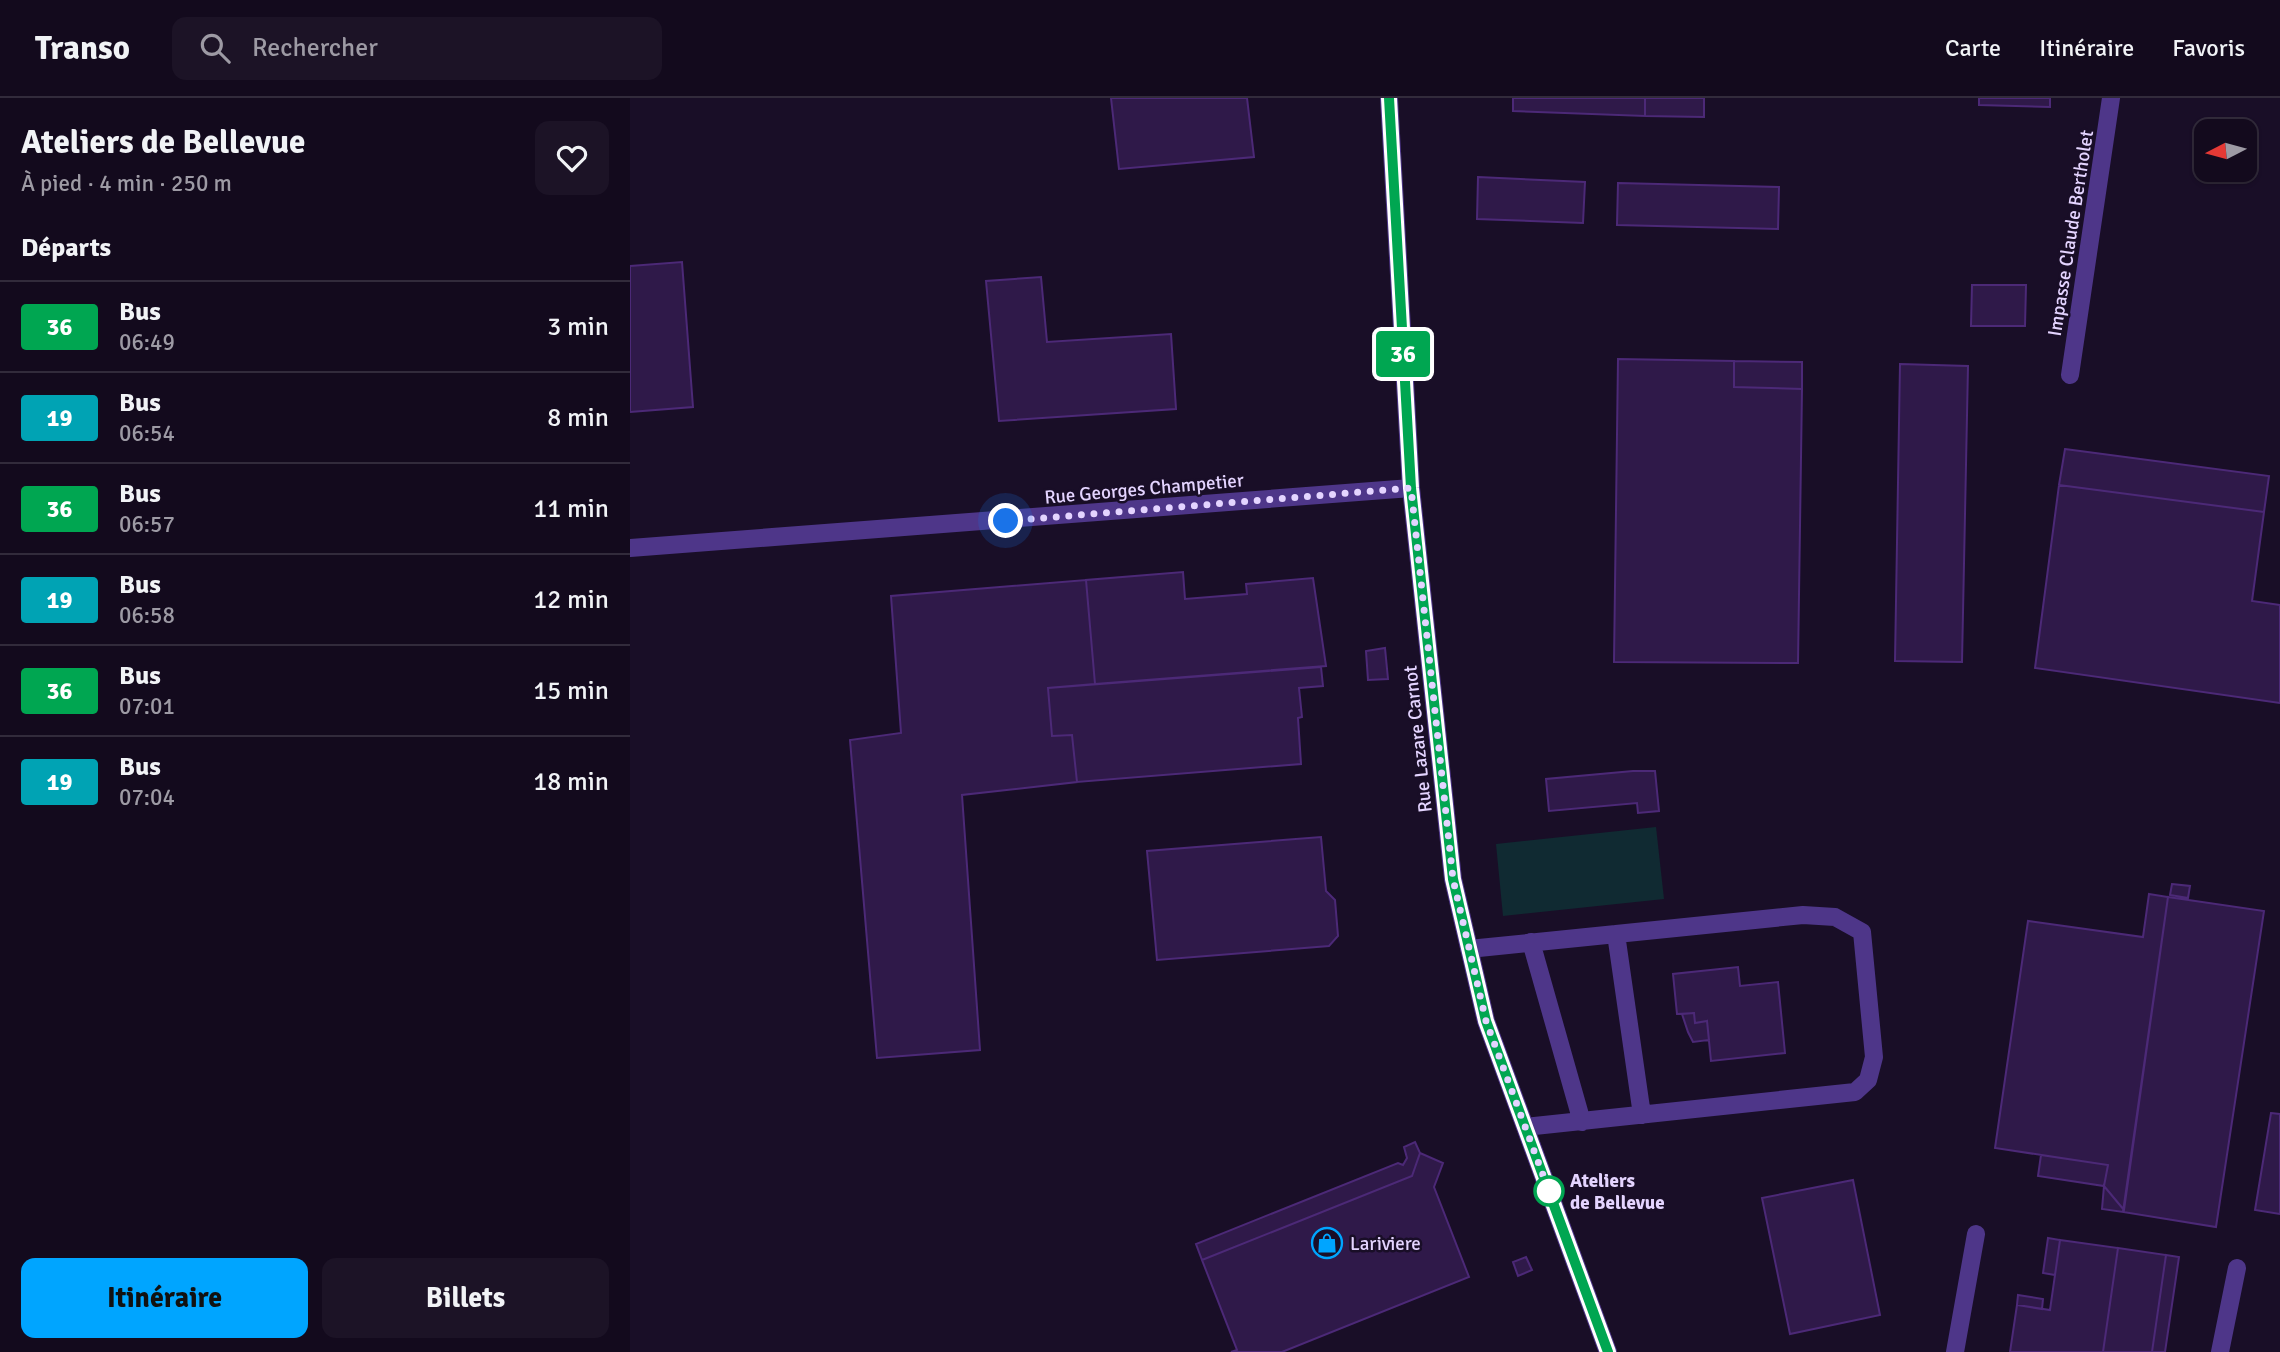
<!DOCTYPE html>
<html lang="fr">
<head>
<meta charset="utf-8">
<style>
	:root { --surface:#130a1d; --page:#1c1326; --text:#f1f3f6; --muted:#9d9aa4; --line:#322b3b; --accent:#00a5ff }
	body { margin:0; font-family:Signika,sans-serif; background:var(--page); color:var(--text); height:100vh; display:flex; flex-direction:column; font-size:26px; white-space:nowrap }
	* { box-sizing:border-box; margin:0 }
	p { font-size:23px; color:var(--muted) }
	.icon { flex:none; width:38px; height:38px; fill:none; stroke:currentColor; stroke-width:2; stroke-linecap:round; stroke-linejoin:round }
	.map { position:relative; flex:1; overflow:hidden }
	.panel { display:flex; flex-direction:column; background:var(--surface); width:630px }
	.panel>* { flex:none }
	.badge { padding:0 14px; border-radius:5px; font-size:24px; line-height:46px }
	.needle { width:46px; rotate:264deg }
	.fabs { position:absolute; left:1564px; top:21px; display:grid; gap:14px }
	.fabs a { display:grid; place-items:center; width:63px; height:63px; border-radius:14px; background:var(--surface); box-shadow:0 2px 5px #0004,0 0 0 2px var(--line); font-size:35px }
	.you { position:absolute; width:35px; height:35px; margin:-18px; border:5px solid #fff; border-radius:50%; background:#1a73e8; box-shadow:0 0 0 10px #1a73e833 }
	.map>.badge { position:absolute; translate:-50% -50%; box-shadow:0 0 0 4px #fff }
	h2 { padding:0 21px; font-size:26px; line-height:63px }
	.round { display:grid; place-items:center; flex:none; width:74px; height:74px; border-radius:14px; background:var(--page) }
	.head { display:flex; align-items:center; justify-content:space-between; height:119px; padding:0 21px }
	h1 { font-size:33px; font-weight:800; line-height:52px }
	.primary-button { display:flex; gap:14px; margin-top:auto; padding:14px 21px }
	.primary-button a { flex:1; height:80px; border-radius:14px; background:var(--accent); color:#111; font-size:28px; font-weight:800; line-height:80px; text-align:center }
	.primary-button a+a { background:var(--page); color:var(--text) }
	ul { padding:0; list-style:none }
	li { display:flex; align-items:center; gap:21px; height:91px; padding:0 21px; border-top:2px solid var(--line) }
	li div { flex:1 }
	li b { display:block; font-size:26px }
	li em { font-style:normal }
	li .badge { min-width:77px; font-weight:700; text-align:center }
	header { display:flex; align-items:center; gap:42px; box-sizing:border-box; height:98px; padding:0 35px; background:var(--surface); border-bottom:2px solid var(--line) }
	header strong { font-size:33px }
	nav { display:flex; gap:38px; margin-inline-start:auto; font-size:24px }
	.search { width:490px; height:63px; background:var(--page); display:flex; align-items:center; gap:18px; box-sizing:border-box; padding:0 24px; border-radius:14px; color:var(--muted); font-size:26px }
	main { display:flex; flex:1; min-height:0 }
	.map>svg:first-child { display:block }
	.green { fill:#102a32 }
	.building { fill:#2f1949; stroke:#4c2977; stroke-width:2 }
	.lines { fill:none; stroke-linecap:round; stroke-linejoin:round }
	.minor { stroke:#4e3689; stroke-width:18 }
	.line-casing { stroke:#fff; stroke-width:16 }
	.line { stroke:#00a651; stroke-width:10 }
	.walk { stroke:#e4d4ff; stroke-width:7; stroke-dasharray:0 12.6 }
	.stop-dot { fill:#fff; stroke:#00a651; stroke-width:3.5 }
	.labels { text-anchor:middle; stroke-width:5; stroke-linejoin:round; paint-order:stroke }
	.street-label { font-size:19px; fill:#e4d4ff; stroke:#190e27 }
	.stop-label { font-size:19px; font-weight:bold; fill:#e4d4ff; stroke:#190e27; text-anchor:start }
	.poi-label { font-size:19px; fill:#e4d4ff; stroke:#190e27; text-anchor:start }
</style>
</head>
<body>
<header>
<strong>Transo</strong>
<div class="search"><svg class="icon" aria-label="search" viewBox="0 0 24 24"><circle cx="10" cy="10" r="6"/><path d="M15 15l6 6"/></svg>Rechercher</div>
<nav><a>Carte</a><a>Itinéraire</a><a>Favoris</a></nav>
</header>
<main>
<section class="panel">
<div class="head"><div><h1>Ateliers de Bellevue</h1><p>À pied · 4 min · 250 m</p></div><a class="round"><svg class="icon" aria-label="heart" viewBox="0 0 24 24"><path d="M12 20l-8-8c-3-5 5-10 8-4 3-6 11-1 8 4z"/></svg></a></div>
<h2>Départs</h2>
<ul>
<li><span class="badge" style="background:#00a651;color:#fff">36</span><div><b>Bus</b><p>06:49</p></div><em>3 min</em></li>
<li><span class="badge" style="background:#00a3b4;color:#fff">19</span><div><b>Bus</b><p>06:54</p></div><em>8 min</em></li>
<li><span class="badge" style="background:#00a651;color:#fff">36</span><div><b>Bus</b><p>06:57</p></div><em>11 min</em></li>
<li><span class="badge" style="background:#00a3b4;color:#fff">19</span><div><b>Bus</b><p>06:58</p></div><em>12 min</em></li>
<li><span class="badge" style="background:#00a651;color:#fff">36</span><div><b>Bus</b><p>07:01</p></div><em>15 min</em></li>
<li><span class="badge" style="background:#00a3b4;color:#fff">19</span><div><b>Bus</b><p>07:04</p></div><em>18 min</em></li>
</ul>
<div class="primary-button"><a>Itinéraire</a><a>Billets</a></div>
</section>
<div class="map">
<svg width="1650" height="1254" viewBox="0 0 1650 1254">
	<rect width="100%" height="100%" fill="#190e27"/>
	<path class="green" d="M1026,729L1034,801L873,818L866,746Z"/>
	<path class="building" d="M481,0H617L624,59L489,71Z
		M883,0H1015V18L883,13Z
		M1015,0H1074V19L1015,18Z
		M1349,0H1420V9L1349,7Z
		M848,79L955,84L953,125L847,121Z
		M988,85L1149,89L1148,131L987,127Z
		M52,164L63,309L0,314V168Z
		M411,179L417,244L541,236L546,311L369,323L356,183Z
		M1342,187H1396L1395,228H1341Z
		M988,261L1104,263V289L1172,291L1168,565L984,564Z
		M1104,263L1172,264V291L1104,289Z
		M1270,266L1338,268L1332,564L1265,563Z
		M1435,351L1639,378L1634,414L1429,387Z
		M1429,387L1634,414L1622,503L1650,507V605L1405,570Z
		M553,474L555,501L617,496L616,486L683,480L696,568L465,586L456,482Z
		M456,482L465,586L418,590L422,638L442,637L447,684L332,697L350,952L247,960L220,642L271,635L261,498Z
		M755,550L758,581L738,582L736,553Z
		M691,569L693,588L669,590L672,619L668,620L671,666L447,684L442,637L422,638L418,590Z
		M1003,673H1025L1029,713L1008,715L1007,705L919,713L916,681Z
		M691,739L696,793L705,802L708,838L699,848L527,862L517,753Z
		M1542,786L1560,788L1558,800L1540,797Z
		M1519,796L1538,799L1494,1112L1474,1088L1478,1067L1365,1050L1398,823L1513,839Z
		M1538,799L1634,813L1586,1129L1493,1114Z
		M1108,869L1110,888L1148,884L1155,955L1081,963L1077,923L1065,925L1064,915L1047,916L1043,876Z
		M1064,915L1065,925L1077,923L1079,942L1063,944L1058,934L1052,916Z
		M1641,1015L1650,1016V1116L1625,1112Z
		M785,1044L790,1055L782,1078L572,1162L566,1146L768,1065L773,1067L777,1060L774,1049Z
		M790,1055L813,1065L804,1089L839,1179L652,1254H601L607,1252L572,1162L782,1078Z
		M1411,1057L1478,1067L1474,1088L1408,1078Z
		M1223,1082L1250,1217L1160,1236L1132,1100Z
		M1474,1088L1494,1112L1493,1114L1472,1111Z
		M1418,1140L1430,1142L1425,1177L1413,1175Z
		M1430,1142L1488,1150L1473,1254H1380L1387,1207L1420,1212Z
		M1488,1150L1536,1157L1522,1254H1473Z
		M1536,1157L1549,1159L1535,1254H1522Z
		M896,1159L902,1172L888,1178L883,1164Z
		M1388,1197L1413,1201L1412,1211L1387,1207Z"/>
	<g class="lines">
		<path class="minor" d="M759,0L781,390L823,781L856,923L978,1254
			M1440,277L1481,0
			M0,450L781,390
			M986,836L1012,1017
			M901,844L952,1024
			M839,851L1173,817L1205,819L1232,834L1244,959L1238,982L1225,994L895,1029
			M1325,1254L1346,1136
			M1590,1254L1607,1170"/>
	</g>
	<g class="lines">
		<g class="line-casing">
			<path id="line" d="M759,0L781,390L823,781L856,923L978,1254"/>
		</g>
		<use href="#line" class="line"/>
		<path class="walk" d="M376,423L781,390L823,781L856,923L923,1104L919,1093"/>
	</g>
	<defs>
		<g id="shop-ring" transform="scale(1.575)"><circle r="9.5" fill="#190e27" stroke="#00a5ff" stroke-width="1.5"/><path d="M-5-2.5h2.3a2.7 3.5 0 0 1 5.4 0H5L5.5 6h-11ZM-1.5-2.5h3a1.5 2.3 0 0 0-3 0Z" fill="#00a5ff"/></g>
	</defs>
	<g fill-rule="evenodd">
		<use href="#shop-ring" x="697" y="1145"/>
	</g>
	<circle class="stop-dot" cx="919" cy="1093" r="14"/>
	<g class="labels">
		<g class="street-label">
			<text transform="translate(1440 135) rotate(-81)" y="7">Impasse Claude Bertholet</text>
			<text transform="translate(514 390) rotate(-5)" y="7">Rue Georges Champetier</text>
			<text transform="translate(787 641) rotate(-96)" y="7">Rue Lazare Carnot</text>
		</g>
		<g class="stop-label">
			<text x="940" y="1089">Ateliers<tspan x="940" dy="22">de Bellevue</tspan></text>
		</g>
		<g class="poi-label">
			<text x="720" y="1152">Lariviere</text>
		</g>
	</g>
</svg>
<div class="fabs">
<a><svg class="needle" viewBox="-14 -14 28 28"><path d="M0-13l5 13h-10z" fill="#e53935"/><path d="M0 13l5-13h-10z" fill="#9d9aa4"/></svg></a>
</div>
<div class="you" style="left:376px;top:423px"></div>
<b class="badge" style="left:773px;top:256px;background:#00a651;color:#fff">36</b>
</div>
</main>
</body>
</html>
